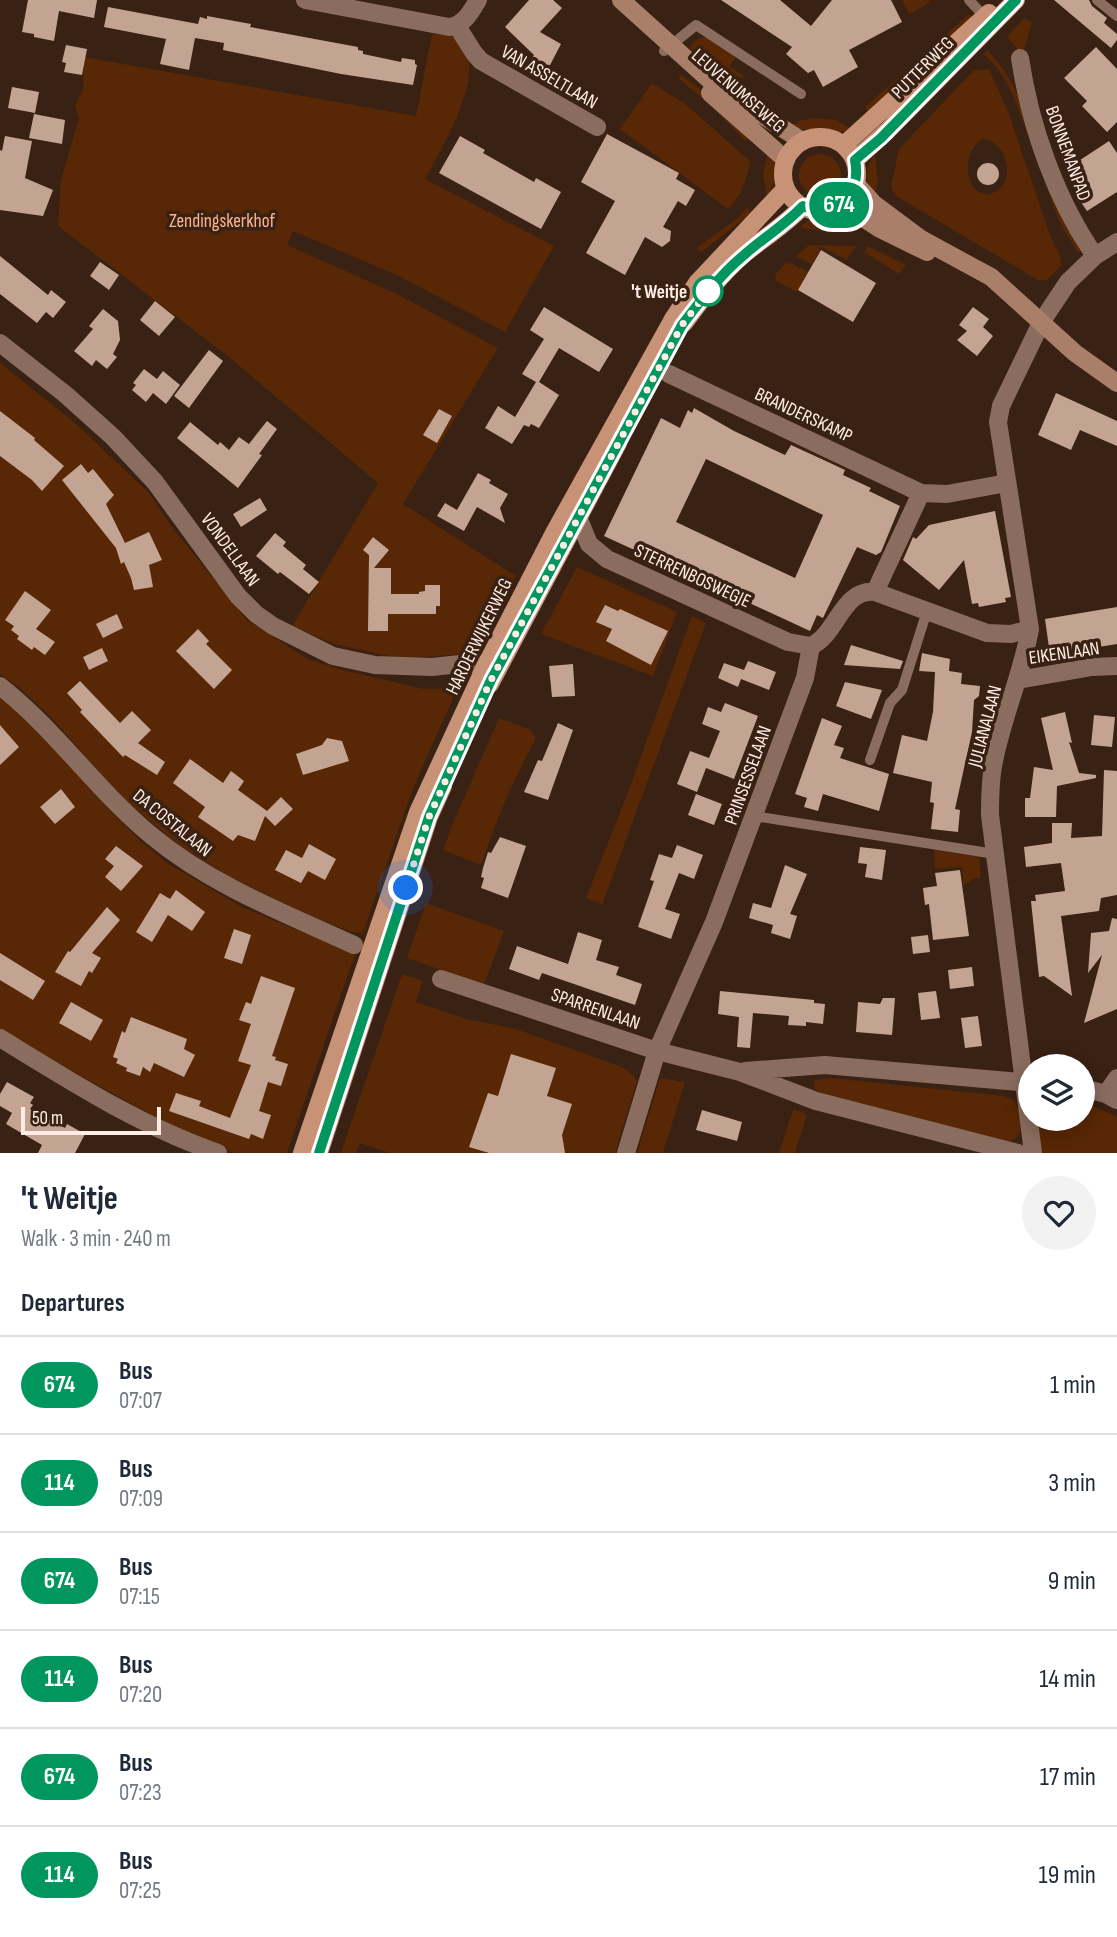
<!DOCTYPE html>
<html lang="en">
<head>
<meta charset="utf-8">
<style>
	:root { --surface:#fff; --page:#f2f2f3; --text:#1f2937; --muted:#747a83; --line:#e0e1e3 }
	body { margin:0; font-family:"Sofia Sans Condensed",sans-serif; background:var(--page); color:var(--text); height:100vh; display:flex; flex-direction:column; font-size:26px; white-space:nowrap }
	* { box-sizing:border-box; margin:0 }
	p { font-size:23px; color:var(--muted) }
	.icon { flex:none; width:38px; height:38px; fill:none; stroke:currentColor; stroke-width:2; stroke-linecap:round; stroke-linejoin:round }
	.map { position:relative; height:1153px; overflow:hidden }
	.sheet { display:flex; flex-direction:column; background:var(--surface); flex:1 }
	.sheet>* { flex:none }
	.badge { padding:0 14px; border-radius:23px; font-size:24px; line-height:46px }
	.fabs { position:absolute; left:1018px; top:1054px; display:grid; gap:14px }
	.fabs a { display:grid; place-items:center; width:77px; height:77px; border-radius:50%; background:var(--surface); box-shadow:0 4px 18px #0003; font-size:35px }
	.scale { position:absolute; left:21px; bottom:18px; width:140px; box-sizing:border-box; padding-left:7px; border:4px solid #ffede5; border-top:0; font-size:19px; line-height:24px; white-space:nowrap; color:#ffede5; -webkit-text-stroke:5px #392113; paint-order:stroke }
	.you { position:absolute; width:35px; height:35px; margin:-18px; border:5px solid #fff; border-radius:50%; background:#1a73e8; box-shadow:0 0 0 10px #1a73e833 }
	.map>.badge { position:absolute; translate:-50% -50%; box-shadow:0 0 0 4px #fff }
	h2 { padding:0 21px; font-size:26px; line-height:63px }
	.round { display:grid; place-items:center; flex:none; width:74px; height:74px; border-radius:37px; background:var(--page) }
	.head { display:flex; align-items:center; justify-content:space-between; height:119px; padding:0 21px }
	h1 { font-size:33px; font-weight:700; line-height:52px }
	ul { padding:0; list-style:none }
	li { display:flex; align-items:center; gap:21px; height:98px; padding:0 21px; border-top:2px solid var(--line) }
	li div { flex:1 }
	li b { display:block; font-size:26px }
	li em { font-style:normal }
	li .badge { min-width:77px; font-weight:700; text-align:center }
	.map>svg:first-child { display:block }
	.green { fill:#582705; fill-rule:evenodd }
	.building { fill:#c3a493; fill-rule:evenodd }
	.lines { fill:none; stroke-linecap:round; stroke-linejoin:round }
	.lane { stroke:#8a6d5e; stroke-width:10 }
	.street { stroke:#8a6d5e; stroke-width:18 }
	.secondary { stroke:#a97f69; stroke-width:18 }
	.primary { stroke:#c79275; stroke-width:18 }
	.line-casing { stroke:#fff; stroke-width:16 }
	.line { stroke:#00965e; stroke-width:10 }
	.walk { stroke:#ffede5; stroke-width:7; stroke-dasharray:0 12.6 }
	.stop-dot { fill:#fff; stroke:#00965e; stroke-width:3.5 }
	.labels { text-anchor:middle; stroke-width:7; stroke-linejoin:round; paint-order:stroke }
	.street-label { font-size:19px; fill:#ffede5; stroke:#392113 }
	.park-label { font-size:19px; fill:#feb58e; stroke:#392113 }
	.stop-label { font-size:19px; font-weight:bold; fill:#ffede5; stroke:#392113; text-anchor:end }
</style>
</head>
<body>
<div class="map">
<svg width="1117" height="1153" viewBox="0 0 1117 1153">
	<rect width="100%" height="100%" fill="#392113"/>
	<path class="green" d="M902,0H930L931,2L909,14Z
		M969,14L973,19L871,115L865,107Z
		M1024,18L1032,22L1024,51L1018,50L1007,37Z
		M432,34C438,35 448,34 453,37C497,61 440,150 425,179L554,246L505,332L399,276L293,231L287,245L395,293L498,348L403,504L516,576L472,653L403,659L334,644L292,626L378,483L229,357L58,226L61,180L79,118L75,106L83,89L84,57L416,116Z
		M709,37L736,56L730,66L744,76L743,78C723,74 703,63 690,48C694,38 699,38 709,37Z
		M987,50C1014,78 1019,98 1033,133L1028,135C1016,104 1009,77 984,54Z
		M989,69L1008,111L1050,235L1060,256L1061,266L1047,280H1038L896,196L891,187L899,149L974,70ZM982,139C1008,140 1020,187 987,195L975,190C964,173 965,152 982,139Z
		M680,74L711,97L750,136L746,141L707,102L679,79Z
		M652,83L684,103L750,161C746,180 742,195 728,209L620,129Z
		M813,118L836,120L853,130L839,132L788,128L799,121Z
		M1034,139L1081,250L1078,253L1059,221L1030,140Z
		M768,152C779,165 777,183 767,196L763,174Z
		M799 175a21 21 0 1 1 42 0a21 21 0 1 1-42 0Z
		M875,155L878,181L875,193C864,181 865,167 875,155Z
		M747,208L752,213L701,252L696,248L739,217Z
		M837,218L853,222L827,231L799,228L810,219Z
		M809,245L856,246L847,260L821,247L812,265L796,256Z
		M868,246L906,265L899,274L864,252Z
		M791,263L808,272L797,292L776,281L775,275L785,264Z
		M0,363L74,422L149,493L174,530L247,620L308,659L339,669L424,689H457L412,791L363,933L352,932L318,919L233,879L179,845L121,797L50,716L20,688L0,674Z
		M577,567L677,612L653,676L541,634Z
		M692,616L706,623L602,905L586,898L627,795Z
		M0,695L38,730L97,797L137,838L167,863L242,907L355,954L287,1153H234L189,1136L0,1031Z
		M499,718L531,730L536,738C514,779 496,820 481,865L443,850L453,823Z
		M934,850L979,857L981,878L973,879L963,886L962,867L935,869Z
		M426,903L504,931L484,985L407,958Z
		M402,974L423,981L416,1002L467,1019L516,1029L622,1067L632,1074L637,1081L615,1153H390L360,1143L356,1153H341Z
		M660,1078L685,1082L663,1153H637Z
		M831,1078L1004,1096L1014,1100C1020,1113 1023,1121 1019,1135L1010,1142L824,1095L815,1089L814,1080Z
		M1083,1104L1093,1106L1117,1117V1153H1039L1037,1118H1083Z
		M793,1110L802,1111L807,1115L795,1153H779Z"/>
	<path class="building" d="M28,0H97L94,18L59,11L54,41L34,37V34L22,32Z
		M529,0H553L562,8L540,32L561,44L548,69L531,60L534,55L505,27Z
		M721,0H780L811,26L832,0H891L902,22L849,50L858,67L823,87L814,70L808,73L786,54L792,47Z
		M1054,0H1089L1092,6L1107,18L1104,23L1117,34V40L1111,48Z
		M108,7L198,24L200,17L207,19V16L251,24L250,27L358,47V50L363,51V54L401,62L402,58L415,60V64L417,65L413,85L341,74L223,50L224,43L195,38L189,70L160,64L166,39L104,27Z
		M66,45L87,49L82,75L64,72L66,63L62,62Z
		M1096,47L1117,69V122L1107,132L1082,106L1087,101L1064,78Z
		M12,87L39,92L35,113L8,108Z
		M34,114L65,120L62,144L29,138Z
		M607,134L679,173L676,179L695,190L686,206L678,201L663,227L671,231L670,241L662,247L645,237L625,275L586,253L615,201L581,182Z
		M5,136L32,141L25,178L53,190L43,216L0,210V150L2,151Z
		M460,136L485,150L483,153L534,182L536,178L561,192L541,229L439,173Z
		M1109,141L1117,153V192L1087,211L1074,192L1081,187L1068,168Z
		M977 174a11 11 0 1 1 22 0a11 11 0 1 1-22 0Z
		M821,250L876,283L853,322L798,290Z
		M0,256L48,295L51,290L66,302L53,318L46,312L37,323L0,294Z
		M100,262L119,275L109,290L90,276Z
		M155,301L175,317L159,336L140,320Z
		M544,307L613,349L599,372L559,348L539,382L559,395L539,428L531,424L529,427L524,425L512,444L485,428L498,406L515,417L536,382L522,374L544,339L530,330Z
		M973,307L989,319L983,327L993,336L977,356L957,340L967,331L959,325Z
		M103,309L118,321L120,340L113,354L117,357L107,369L96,360L92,366L74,351L93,329L89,326Z
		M209,350L223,361L189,408L174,396Z
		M144,369L157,379L163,371L180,385L166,404L153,393L146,402L132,390L136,385L133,383Z
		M1056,393L1117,421V446L1080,430L1071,450L1038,435Z
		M694,408L734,431L785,455L791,445L828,462L845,470L843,475L871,488L869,491L900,506L881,552L876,555L857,547L823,618L817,615L810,631L604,536L661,418L680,428L688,410L692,413ZM706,459L823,515L795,578L676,522Z
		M439,409L452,416L437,443L423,435Z
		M0,411L35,438L34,440L64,466L42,491L32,480L0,456Z
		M267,421L277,429L259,454L262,455L238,488L177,438L190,422L218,445L220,442L229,450L239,437L249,444Z
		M81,464L88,473L93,469L114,495L106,504L125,543L149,532L162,560L149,565L153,587L134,590L131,578L124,562L121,564L116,548L62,480Z
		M478,473L491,480L489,483L508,494L500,508L505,523L477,507L464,531L437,516L445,503L457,510Z
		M260,498L267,510L241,527L233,514Z
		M995,511L1011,597L1005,598L1006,602L979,607L978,603L972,604L964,560L939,590L903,560L913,537L916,539L929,525Z
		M275,533L286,542L283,546L306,565L303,569L319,582L309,594L280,572L278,574L256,556Z
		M373,537L389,550L374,568H391V594H419V592L425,591V585H440V606H436V614H388V631H368L369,555L363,550Z
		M25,591L51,610L36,629L55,642L45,655L34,647L32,650L17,639L19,636L11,630L14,626L5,620Z
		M605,605L618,611L620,609L668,631L651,665L606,641L612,629L596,622Z
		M1117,607V644L1050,655L1045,619Z
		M117,614L123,628L103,638L96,624Z
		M198,629L209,641L206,644L232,670L214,689L176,651Z
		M851,645L903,661L900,669L844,665Z
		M102,648L108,661L89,670L83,657Z
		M922,653L950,659L949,671L962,673L961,684L980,686L979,696L974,700L972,732L955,809L960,810L958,832L931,829L934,803L930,802L932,782L893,773L902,735L927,741L933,712L935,672L919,671Z
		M748,661L776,672L769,690L741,679L738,687L718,678L724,663L744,670Z
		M573,664L575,696L552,697L549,666Z
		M80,681L120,723L132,711L151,730L138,743L165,762L157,775L125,755L123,757L80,712L82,710L67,693Z
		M845,682L882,690L871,719L836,706Z
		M725,703L758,716L734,779L706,768L697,792L677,784L690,751L709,758L720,731L702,724L708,707L721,712Z
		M1065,712L1072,743L1069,742L1079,773L1096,775V778L1057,786L1056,817H1025V798H1030L1034,767L1053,770L1041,718Z
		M1094,715L1115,717L1112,747L1091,745Z
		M822,718L842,726L834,745L844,748L840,758L889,774L879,811L823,794L818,811L804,807L807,798L795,794Z
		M558,723L573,730L548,800L524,792L538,760L542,761Z
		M0,725L19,747L0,765Z
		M327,738L342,741L349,761L303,775L296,754L322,745Z
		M190,759L223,783L231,771L244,781L238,790L267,811L281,797L293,809L275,826L265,816L255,841L238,835L233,841L198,817L205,807L173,783Z
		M1104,770L1117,771V895L1101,898L1099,911L1061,916L1072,996L1044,976L1039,977L1031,901H1036L1035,895L1065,891L1061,863L1026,867L1024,847L1052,843V823H1072L1071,838L1102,836Z
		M61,789L75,807L55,824L40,807Z
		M696,794L722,804L714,825L688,815Z
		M500,837L526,846L508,898L481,888L484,878L481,877L483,868L488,852L491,853Z
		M309,844L336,859L325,880L308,871L301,883L275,870L286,850L302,858Z
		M677,845L703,855L694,879L679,873L665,909L680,914L671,939L638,927L654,881L650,880L659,854L672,858Z
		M116,846L143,866L121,891L105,877L114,866L105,859Z
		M860,847L886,850L882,880L865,877L867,864L858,863Z
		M785,865L807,874L790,914L797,916L790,939L771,933L773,925L749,918L753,903L771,908Z
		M960,870L969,936L933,940L929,904L925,905L923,888L937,886L935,873Z
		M176,890L205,912L192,931L168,915L152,942L136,932L160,893L170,899Z
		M107,907L120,920L92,953L101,958L92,973L89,971L81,986L55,972L68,951L70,952Z
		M1112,918L1117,919V1009L1084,1023L1102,955L1088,973L1091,933L1109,931Z
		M234,929L251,935L242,964L224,958Z
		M578,932L602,940L596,960L619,967L616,975L642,984L635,1005L542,973L539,980L509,969L517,946L568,964Z
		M928,935L930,952L913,954L911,937Z
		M0,953L45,981L33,1000L0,980Z
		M972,967L974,986L950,989L948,970Z
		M261,976L295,988L272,1056L276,1057L275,1060L288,1064L281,1086L268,1082L259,1111L271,1115L263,1139L251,1134L249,1139L169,1111L176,1093L201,1101L199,1106L230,1118L251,1065L238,1061L251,1024L239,1020L246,1002L251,1004Z
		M720,991L814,1000V1003L825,1004L823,1024L806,1022V1026L788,1025L789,1016L753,1013L750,1048L737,1047L739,1017L718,1014Z
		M936,991L940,1018L921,1020L918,993Z
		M883,998H895L892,1035L856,1032L858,1002L880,1004Z
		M71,1002L103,1020L91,1041L59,1023Z
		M978,1016L982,1046L965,1048L961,1018Z
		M131,1017L187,1039L184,1049L195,1055L184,1077L154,1063L150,1072L143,1067L140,1076L126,1071L127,1068L116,1063L118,1059L113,1057L122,1031L125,1033Z
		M511,1054L556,1068L547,1096L572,1104L562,1135L565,1153H489L469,1147L488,1093L498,1096Z
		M7,1082L34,1097L30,1103L33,1105L30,1109L65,1128L67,1124L85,1134L75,1153H38L42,1145L6,1124L12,1113L0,1106V1094Z
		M702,1110L742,1122L737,1141L696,1130Z"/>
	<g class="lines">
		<path class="lane" d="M969,0L985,17
			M1097,0L1117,16
			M664,51L696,25L801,94
			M870,760L890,703L902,690L927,611
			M754,816L995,854"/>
		<path class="street" d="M305,0L449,27C463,26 471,12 478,0
			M457,26L474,53L481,61L597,127
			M1020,58C1030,126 1056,200 1095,256
			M0,343L65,394L113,437L155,482L238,596L256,614L273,626L333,656L375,665L432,667L460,664L486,665
			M669,374L921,493L947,494L1007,483
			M578,517L589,544L607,559L788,642L811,646
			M875,592L921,493
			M811,646C838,634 841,589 875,592L987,633L1011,634L1030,629
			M1018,680L1092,667L1117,666
			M0,686C56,730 97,791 152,836C211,885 284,913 354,945
			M441,979L657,1051L740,1072L816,1101L1018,1153
			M0,1038C70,1081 140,1126 218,1153
			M745,1071L825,1065L1031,1083
			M1083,1088L1106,1094L1117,1100
			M1106,1094L1117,1078
			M626,1153L657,1051L714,922L805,678L811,646
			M1033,1153L990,815C990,797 990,779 994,761C1003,716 1022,674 1030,629L998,422L1001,406L1042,321L1068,282L1095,256L1117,242"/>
		<path class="secondary" d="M621,0L713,83L802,141
			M710,93L786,160
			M856,184L874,204L921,239L991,277L1075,353L1117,383
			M842,204L880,229L927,252"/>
		<path class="primary" d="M783 174a37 37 0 1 1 74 0a37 37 0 1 1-74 0Z
			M844,145L989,13
			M855,160L887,131L1016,0
			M684,323C702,299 721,274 744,254C764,238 785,225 803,206
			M490,684L618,443
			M302,1153L418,812L486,665L554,533L673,319L697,283L786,188
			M319,1153L429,817L443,786"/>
	</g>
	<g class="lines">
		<g class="line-casing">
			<path id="line" d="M319,1153L429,817L491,680L682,325C701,300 720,275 744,255C763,238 785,225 803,206C837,220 862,195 855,160L881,138L1016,0"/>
		</g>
		<use href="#line" class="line"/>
		<path class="walk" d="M406,888L429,817L491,680L682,325L708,291"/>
	</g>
	<circle class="stop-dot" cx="708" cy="291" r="14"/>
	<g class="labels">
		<g class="street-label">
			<text transform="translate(922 67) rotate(-45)" y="7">PUTTERWEG</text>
			<text transform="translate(550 76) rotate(30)" y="7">VAN ASSELTLAAN</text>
			<text transform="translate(739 90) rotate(41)" y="7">LEUVENUMSEWEG</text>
			<text transform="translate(1069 153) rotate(70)" y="7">BONNEMANPAD</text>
			<text transform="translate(804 414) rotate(25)" y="7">BRANDERSKAMP</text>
			<text transform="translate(231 549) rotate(54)" y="7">VONDELLAAN</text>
			<text transform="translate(693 575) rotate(25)" y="7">STERRENBOSWEGJE</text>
			<text transform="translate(478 636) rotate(-64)" y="7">HARDERWIJKERWEG</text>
			<text transform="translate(1064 652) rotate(-8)" y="7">EIKENLAAN</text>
			<text transform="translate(984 726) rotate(-75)" y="7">JULIANALAAN</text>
			<text transform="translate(747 775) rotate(-70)" y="7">PRINSESSELAAN</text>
			<text transform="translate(173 822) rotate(39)" y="7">DA COSTALAAN</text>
			<text transform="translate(596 1008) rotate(19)" y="7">SPARRENLAAN</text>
		</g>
		<g class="park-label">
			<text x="222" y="227">Zendingskerkhof</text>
		</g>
		<g class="stop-label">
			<text x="687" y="298">'t Weitje</text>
		</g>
	</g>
</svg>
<div class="fabs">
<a><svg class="icon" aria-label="layers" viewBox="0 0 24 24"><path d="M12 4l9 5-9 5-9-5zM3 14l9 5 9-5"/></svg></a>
</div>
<div class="scale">50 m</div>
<div class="you" style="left:406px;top:888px"></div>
<b class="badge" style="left:839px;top:205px;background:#00965e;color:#fff">674</b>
</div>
<section class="sheet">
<div class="head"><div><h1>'t Weitje</h1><p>Walk · 3 min · 240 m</p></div><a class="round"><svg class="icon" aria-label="heart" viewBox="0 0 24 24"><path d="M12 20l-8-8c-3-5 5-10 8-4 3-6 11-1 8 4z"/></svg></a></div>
<h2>Departures</h2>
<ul>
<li><span class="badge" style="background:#00965e;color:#fff">674</span><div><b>Bus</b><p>07:07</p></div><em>1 min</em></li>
<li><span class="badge" style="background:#00965e;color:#fff">114</span><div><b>Bus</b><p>07:09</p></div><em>3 min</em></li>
<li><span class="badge" style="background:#00965e;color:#fff">674</span><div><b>Bus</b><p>07:15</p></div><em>9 min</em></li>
<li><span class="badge" style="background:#00965e;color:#fff">114</span><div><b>Bus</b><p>07:20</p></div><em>14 min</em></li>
<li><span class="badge" style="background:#00965e;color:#fff">674</span><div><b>Bus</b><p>07:23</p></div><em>17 min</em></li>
<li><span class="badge" style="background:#00965e;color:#fff">114</span><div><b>Bus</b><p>07:25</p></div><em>19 min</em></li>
</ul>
</section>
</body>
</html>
